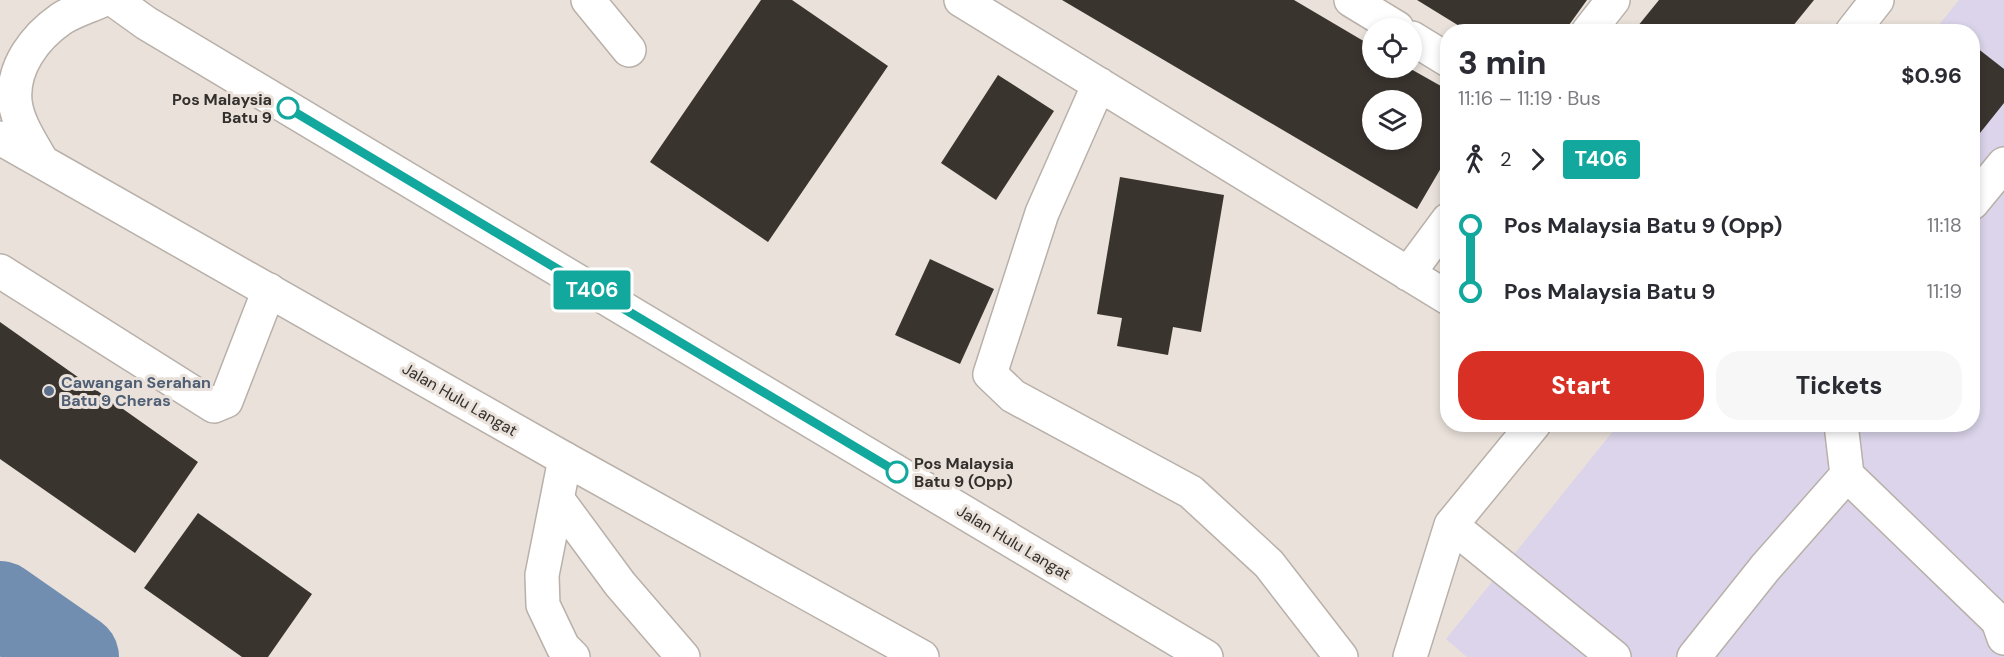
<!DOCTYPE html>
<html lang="en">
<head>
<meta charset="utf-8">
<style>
	:root { --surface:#fff; --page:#f7f7f7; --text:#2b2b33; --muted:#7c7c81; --accent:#d93025 }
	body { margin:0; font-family:"DM Sans",sans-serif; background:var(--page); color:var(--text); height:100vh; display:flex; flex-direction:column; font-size:22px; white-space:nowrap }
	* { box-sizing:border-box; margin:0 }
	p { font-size:20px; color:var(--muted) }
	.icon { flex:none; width:33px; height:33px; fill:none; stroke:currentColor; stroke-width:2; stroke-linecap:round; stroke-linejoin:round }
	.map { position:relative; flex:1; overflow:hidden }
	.panel { position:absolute; left:1440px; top:24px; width:540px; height:408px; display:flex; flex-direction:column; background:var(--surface); border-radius:24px; box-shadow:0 3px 9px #0003 }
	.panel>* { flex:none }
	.badge { padding:0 12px; border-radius:4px; font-size:21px; line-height:39px }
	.controls { position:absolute; left:1362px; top:18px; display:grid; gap:12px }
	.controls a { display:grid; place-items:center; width:60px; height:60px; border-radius:50%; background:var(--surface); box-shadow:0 3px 9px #0003; font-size:30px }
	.map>.badge { position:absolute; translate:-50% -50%; box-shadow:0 0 0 3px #fff }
	.legs { display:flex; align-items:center; gap:9px; height:66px; padding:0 18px; font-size:20px }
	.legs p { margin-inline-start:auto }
	.headline { display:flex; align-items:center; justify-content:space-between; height:102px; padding:0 18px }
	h1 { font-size:33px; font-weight:800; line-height:45px }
	.action { display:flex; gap:12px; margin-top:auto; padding:12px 18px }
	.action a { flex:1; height:69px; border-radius:24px; background:var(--accent); color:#fff; font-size:24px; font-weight:800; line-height:69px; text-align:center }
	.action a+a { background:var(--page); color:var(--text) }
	ul { padding:0 18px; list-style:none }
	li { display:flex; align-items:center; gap:21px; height:66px; font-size:22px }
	li i { display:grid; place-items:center; width:9px; height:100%; margin:0 8px; background:currentColor }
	li i::after { content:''; width:15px; height:15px; margin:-8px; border:4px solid; border-radius:50%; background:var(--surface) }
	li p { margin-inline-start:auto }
	li:first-child i { background:linear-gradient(#0000 50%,currentColor 0) }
	li:last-child i { background:linear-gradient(currentColor 50%,#0000 0) }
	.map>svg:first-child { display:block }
	.medical { fill:#dbd4ea }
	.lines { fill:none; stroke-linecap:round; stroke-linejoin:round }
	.river { stroke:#718eb1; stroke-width:86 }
	.building { fill:#3a342f; fill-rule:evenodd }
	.minor-casing { stroke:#b8b0a9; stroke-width:36 }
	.major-casing { stroke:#b8b0a9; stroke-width:36 }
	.minor { stroke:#fff; stroke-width:33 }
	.major { stroke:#fff; stroke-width:33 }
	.line-1-casing { stroke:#fff; stroke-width:14 }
	.line-1 { stroke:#12a89d; stroke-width:9 }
	.stop-1-dot { fill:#fff; stroke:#12a89d; stroke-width:3 }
	.service-dot { fill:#5c6f8a; stroke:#e9e1da; stroke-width:2 }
	.labels { text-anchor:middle; stroke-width:6; stroke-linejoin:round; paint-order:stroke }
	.stop-label { font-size:16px; font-weight:bold; fill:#322f2c; stroke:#e9e1da; text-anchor:end }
	.service-label { font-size:16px; font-weight:bold; fill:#4e5e75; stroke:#e9e1da; text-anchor:start }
	.street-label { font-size:16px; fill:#322f2c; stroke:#e9e1da }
</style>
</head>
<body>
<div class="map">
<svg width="2004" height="657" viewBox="0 0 2004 657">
	<rect width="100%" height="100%" fill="#e9e1da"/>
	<path class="medical" d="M1959,0H2004V657H1467L1446,639L1618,425L1972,424V32L1934,31Z"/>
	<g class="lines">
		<path class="river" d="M0,604L76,657"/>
	</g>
	<path class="building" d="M761,0H792L888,66L768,242L650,162Z
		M1062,0H1294L1372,46V68H1409L1448,90V156L1417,209ZM1372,100H1412V140H1372Z
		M1417,0H1587L1564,32H1469Z
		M1659,0H1814L1788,32H1633Z
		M1972,44L2004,69V103L1972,143Z
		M998,75L1054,111L996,200L941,163Z
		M1120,177L1224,195L1201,332L1173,327L1168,355L1117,346L1122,318L1097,314Z
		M930,259L994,289L960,364L895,335Z
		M0,322L198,462L135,553L0,459Z
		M198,513L312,594L268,657H242L144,588Z"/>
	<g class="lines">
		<g class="minor-casing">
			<path id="minor" d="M588,0L629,50
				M961,0L1448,298
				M1351,0L1397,28
				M1588,32L1613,0
				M1852,32L1877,0
				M1412,38L1448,60
				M1099,84L1042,213L990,374L1013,396L1191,492L1269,564L1341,657
				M1972,203L2004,164
				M0,271L214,406L226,401L269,290
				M1408,274L1448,220
				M1841,424L1847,475L1998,621L2004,638
				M565,459L542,575L543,605L563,647L573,657
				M558,500L620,584L683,657
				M1451,525L1614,657
				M1410,657L1451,525L1534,424
				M1694,657L1765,568L1847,475"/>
		</g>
		<g class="major-casing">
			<path id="major" d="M114,0L146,23L1206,657
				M0,138L565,459L922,657
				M41,160C31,142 17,122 15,101C12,67 35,37 61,19C73,11 90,6 103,0"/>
		</g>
		<use href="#minor" class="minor"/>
		<use href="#major" class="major"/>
	</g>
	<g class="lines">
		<g class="line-1-casing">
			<path id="line-1" d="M288,108L897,472"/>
		</g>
		<use href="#line-1" class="line-1"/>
	</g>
	<g class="stop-1-dot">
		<circle cx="288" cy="108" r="10"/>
		<circle cx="897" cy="472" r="10"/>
	</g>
	<circle class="service-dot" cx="49" cy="391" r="6"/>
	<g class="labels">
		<g class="stop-label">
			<text x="272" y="105">Pos Malaysia<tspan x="272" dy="18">Batu 9</tspan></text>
			<text x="914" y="469" text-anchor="start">Pos Malaysia<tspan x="914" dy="18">Batu 9 (Opp)</tspan></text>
		</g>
		<g class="service-label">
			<text x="61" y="388">Cawangan Serahan<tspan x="61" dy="18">Batu 9 Cheras</tspan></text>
		</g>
		<g class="street-label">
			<text transform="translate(460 399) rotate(30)" y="6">Jalan Hulu Langat</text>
			<text transform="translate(1014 542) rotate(31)" y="6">Jalan Hulu Langat</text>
		</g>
	</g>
</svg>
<div class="controls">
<a><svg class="icon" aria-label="locate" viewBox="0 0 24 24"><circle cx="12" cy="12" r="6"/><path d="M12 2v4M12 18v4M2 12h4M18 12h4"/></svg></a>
<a><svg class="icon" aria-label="layers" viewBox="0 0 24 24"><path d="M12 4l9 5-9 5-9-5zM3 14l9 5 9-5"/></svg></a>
</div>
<b class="badge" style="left:592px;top:290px;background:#12a89d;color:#fff">T406</b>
<section class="panel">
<div class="headline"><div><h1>3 min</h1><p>11:16 – 11:19 · Bus</p></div><b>$0.96</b></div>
<div class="legs"><svg class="icon" aria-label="walk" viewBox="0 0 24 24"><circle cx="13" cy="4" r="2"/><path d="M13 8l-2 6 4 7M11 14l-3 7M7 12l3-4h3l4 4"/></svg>2<svg class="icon" aria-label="forward" viewBox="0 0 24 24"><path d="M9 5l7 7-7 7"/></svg><b class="badge" style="background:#12a89d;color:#fff">T406</b></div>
<ul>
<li><i style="color:#12a89d"></i><b>Pos Malaysia Batu 9 (Opp)</b><p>11:18</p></li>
<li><i style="color:#12a89d"></i><b>Pos Malaysia Batu 9</b><p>11:19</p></li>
</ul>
<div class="action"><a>Start</a><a>Tickets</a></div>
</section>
</div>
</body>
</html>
